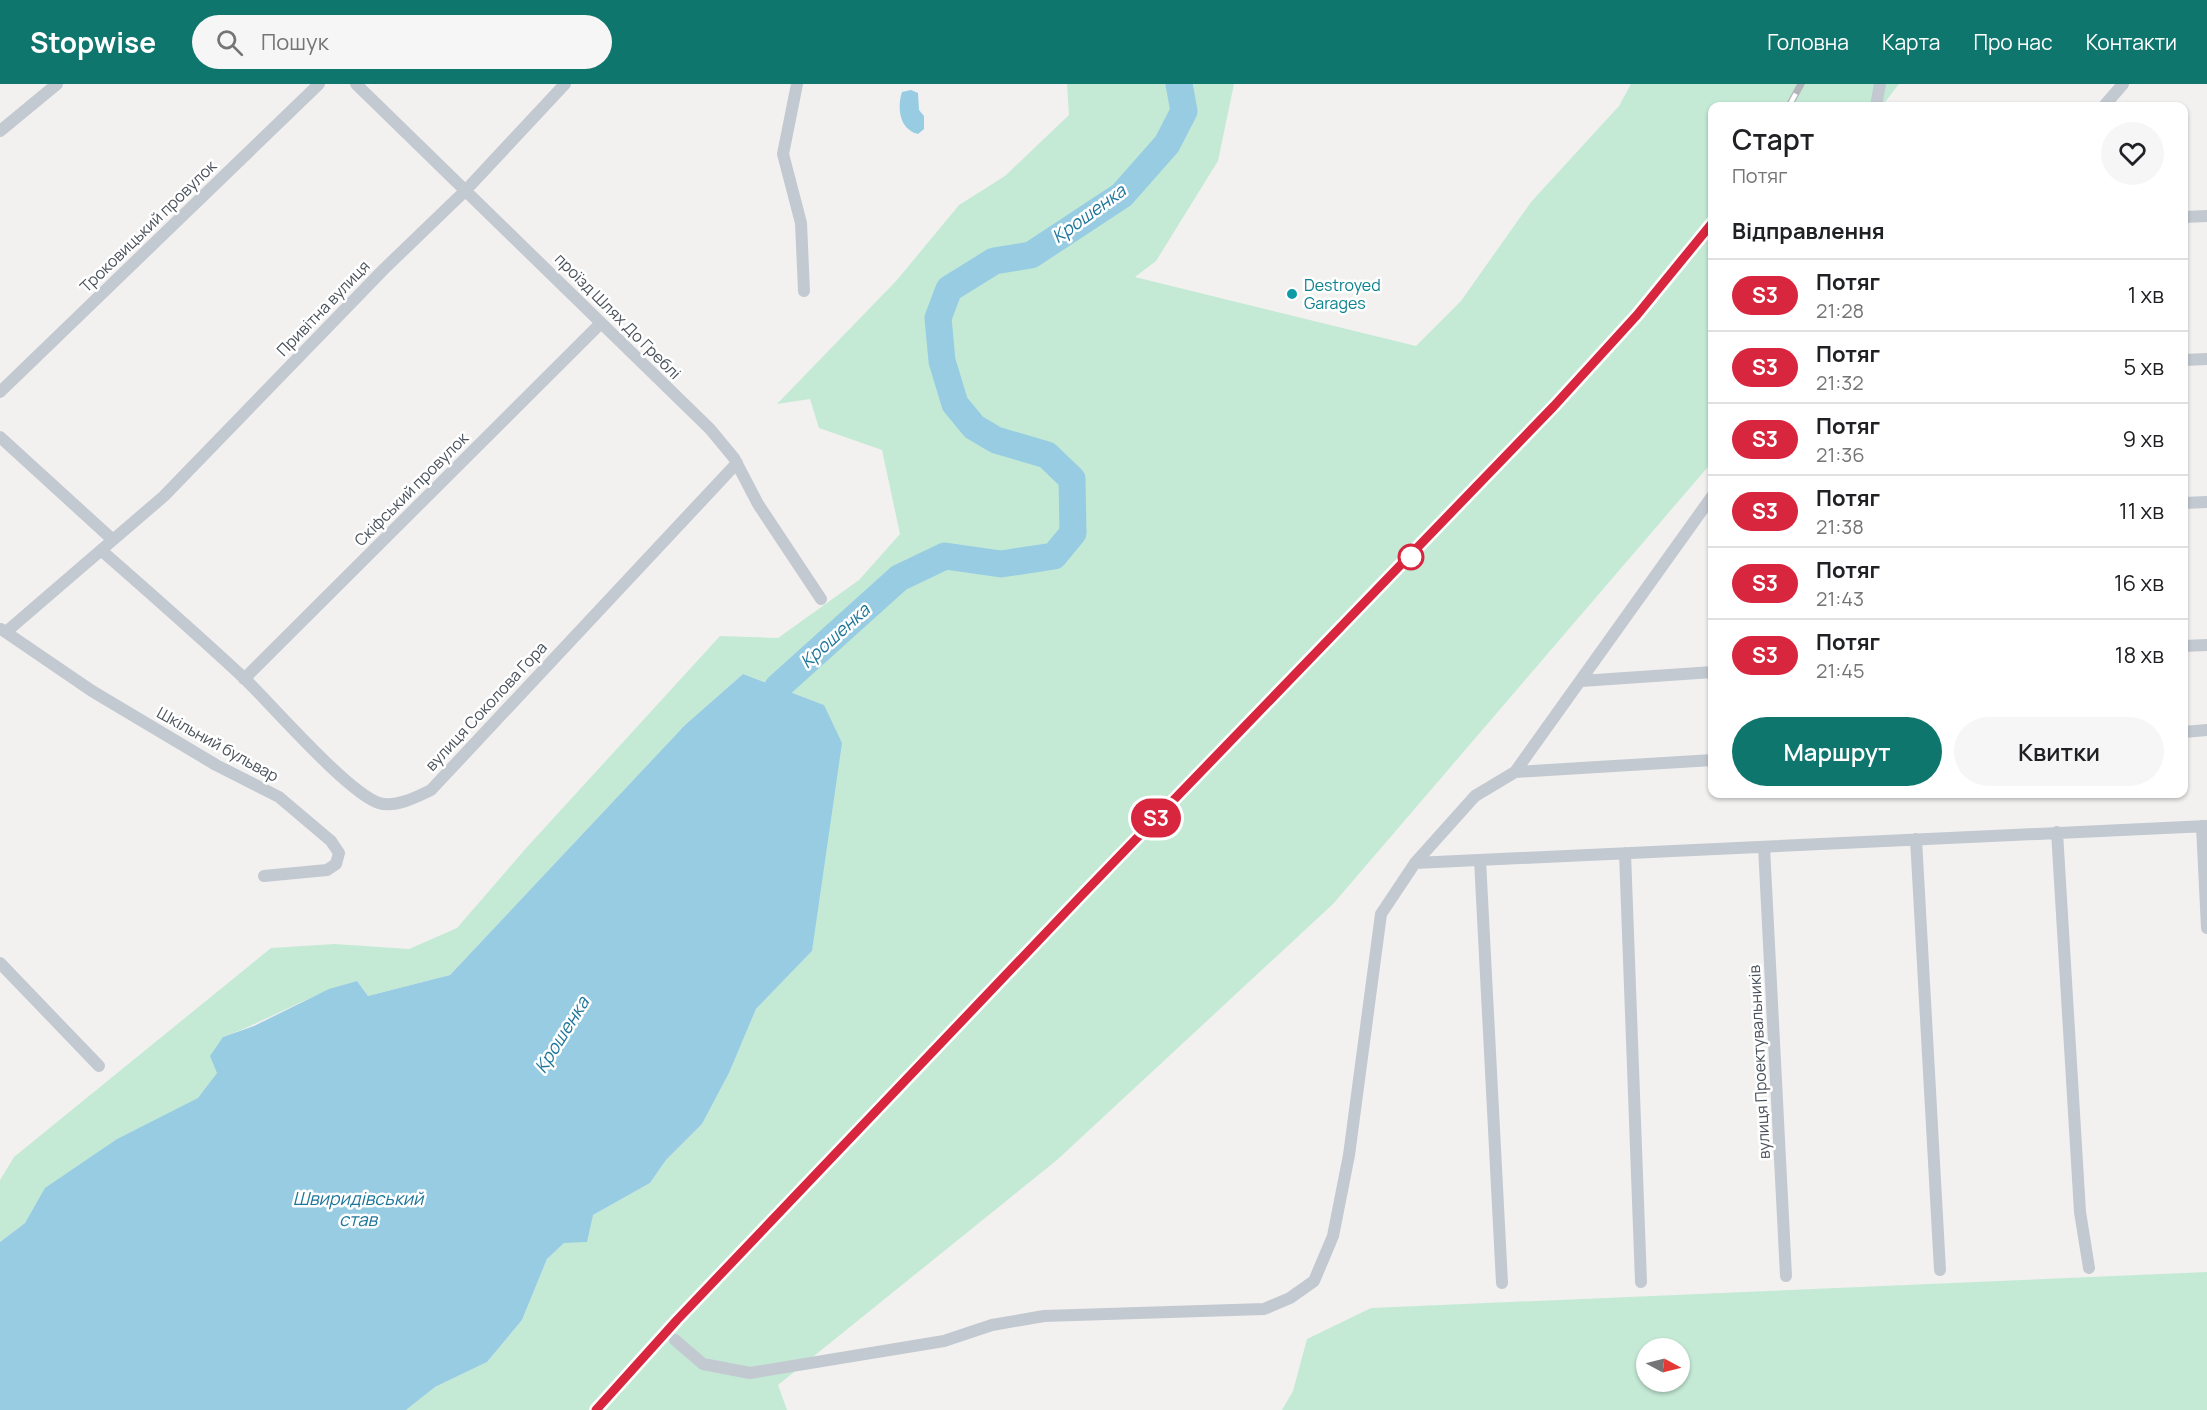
<!DOCTYPE html>
<html lang="uk">
<head>
<meta charset="utf-8">
<style>
	:root { --surface:#fff; --page:#f6f6f6; --text:#202124; --muted:#757577; --line:#e0e0e0; --accent:#0f766e }
	body { margin:0; font-family:Manrope,sans-serif; background:var(--page); color:var(--text); height:100vh; display:flex; flex-direction:column; font-size:22px; white-space:nowrap }
	* { box-sizing:border-box; margin:0 }
	p { font-size:20px; color:var(--muted) }
	.icon { flex:none; width:33px; height:33px; fill:none; stroke:currentColor; stroke-width:2; stroke-linecap:round; stroke-linejoin:round }
	.map { position:relative; flex:1; overflow:hidden }
	.panel { position:absolute; left:1708px; top:18px; width:480px; height:696px; display:flex; flex-direction:column; background:var(--surface); border-radius:12px; box-shadow:0 2px 4px #0004 }
	.panel>* { flex:none }
	.badge { padding:0 12px; border-radius:20px; font-size:21px; line-height:39px }
	.needle { width:39px; rotate:97deg }
	.controls { position:absolute; left:1636px; top:1254px; display:grid; gap:12px }
	.controls a { display:grid; place-items:center; width:54px; height:54px; border-radius:50%; background:var(--surface); box-shadow:0 2px 4px #0004; font-size:30px }
	.map>.badge { position:absolute; translate:-50% -50%; box-shadow:0 0 0 3px #fff }
	h2 { padding:0 24px; font-size:22px; line-height:54px }
	.round { display:grid; place-items:center; flex:none; width:63px; height:63px; border-radius:32px; background:var(--page) }
	.head { display:flex; align-items:center; justify-content:space-between; height:102px; padding:0 24px }
	h1 { font-size:28px; font-weight:600; line-height:45px }
	.button { display:flex; gap:12px; margin-top:auto; padding:12px 24px }
	.button a { flex:1; height:69px; border-radius:36px; background:var(--accent); color:#fff; font-size:24px; font-weight:600; line-height:69px; text-align:center }
	.button a+a { background:var(--page); color:var(--text) }
	ul { padding:0; list-style:none }
	li { display:flex; align-items:center; gap:18px; height:72px; padding:0 24px; border-top:2px solid var(--line) }
	li div { flex:1 }
	li b { display:block; font-size:22px }
	li em { font-style:normal }
	li .badge { min-width:66px; font-weight:700; text-align:center }
	header { display:flex; align-items:center; gap:36px; box-sizing:border-box; height:84px; padding:0 30px; background:var(--accent); color:#fff }
	header strong { font-size:28px }
	nav { display:flex; gap:33px; margin-inline-start:auto; font-size:21px }
	.search { width:420px; height:54px; background:var(--page); display:flex; align-items:center; gap:15px; box-sizing:border-box; padding:0 21px; border-radius:33px; color:var(--muted); font-size:22px }
	.map>svg:first-child { display:block }
	.green { fill:#c4ead6; fill-rule:evenodd }
	.water { fill:#97cce2 }
	.lines { fill:none; stroke-linecap:round; stroke-linejoin:round }
	.river { stroke:#97cce2; stroke-width:27 }
	.minor { stroke:#c3c9d0; stroke-width:12 }
	.rail-casing { stroke:#b3b5ba; stroke-width:7 }
	.rail { stroke:#fff; stroke-width:4.5; stroke-dasharray:14; stroke-linecap:butt }
	.line-casing { stroke:#fff; stroke-width:14 }
	.line { stroke:#d7263d; stroke-width:9 }
	.culture-dot { fill:#0f9aa8; stroke:#fff; stroke-width:2 }
	.stop-dot { fill:#fff; stroke:#d7263d; stroke-width:3 }
	.labels { text-anchor:middle; stroke-width:5; stroke-linejoin:round; paint-order:stroke }
	.street-label { font-size:16px; fill:#4a525b; stroke:#fff }
	.culture-label { font-size:16px; fill:#0d838f; stroke:#fff; text-anchor:start }
	.water-label { font-size:18px; font-style:italic; fill:#1e769b; stroke:#fff }
</style>
</head>
<body>
<header>
<strong>Stopwise</strong>
<div class="search"><svg class="icon" aria-label="search" viewBox="0 0 24 24"><circle cx="10" cy="10" r="6"/><path d="M15 15l6 6"/></svg>Пошук</div>
<nav><a>Головна</a><a>Карта</a><a>Про нас</a><a>Контакти</a></nav>
</header>
<div class="map">
<svg width="2207" height="1326" viewBox="0 0 2207 1326">
	<rect width="100%" height="100%" fill="#f2f1f0"/>
	<path class="green" d="M1067,0H1234L1218,77L1156,177L1135,193L1416,262L1461,217L1531,118L1619,22L1631,0H1899L1882,22H1713V377L1333,820L1057,1076L778,1301L787,1326H406L435,1303L487,1278L522,1236L547,1175L593,1131L650,1099L666,1076L702,1040L729,989L756,925L812,867L824,621L743,590L685,641L450,891L368,912L357,897C310,910 269,936 223,953L217,989L199,1014L117,1055L46,1104L25,1139L0,1158V1096L14,1073L271,864L335,860L409,865L457,844L528,762L720,552L778,554L859,496L900,450L882,366L819,344L810,315L777,320L897,196L959,121L1005,92L1069,31Z
		M2207,1188V1326H1282L1293,1307L1307,1255L1371,1224ZM1647,1264H1680V1298H1647Z"/>
	<path class="water" d="M911,6L918,9L919,26L924,32V45L918,50C899,45 897,24 902,8Z
		M743,590L824,621L842,659L812,867L756,925L729,989L702,1040L666,1076L650,1099L593,1131L587,1158L564,1159L547,1175L522,1236L487,1278L435,1303L406,1326H0V1158L25,1139L45,1104L117,1055L198,1014L217,989L210,972L223,953L254,942L329,905L357,897L368,912L450,891L685,641Z"/>
	<g class="lines">
		<path class="river" d="M759,634L778,603L899,494L945,472L1001,480L1054,472L1073,449L1072,395L1047,371L996,356L974,343L955,320L942,277L938,234L949,205L994,177L1031,171L1122,111L1167,60L1184,27L1179,0"/>
		<path class="minor" d="M356,0L710,345L734,374L758,420L821,515
			M797,0L783,70L801,139L804,207
			M1876,22L1880,0
			M2104,22L2123,0
			M0,47L57,0
			M2184,133L2207,132
			M2184,276L2207,275
			M0,308L319,0
			M0,353L113,456
			M2184,419L2207,418
			M102,467C150,509 198,551 245,595C272,621 348,709 379,719C395,724 417,713 431,706L737,379
			M1,545L92,607L216,681L279,713L331,757L339,769L336,780L327,786L264,792
			M6,548L164,412L384,185L466,106L565,0
			M2184,562L2207,561
			M244,595L601,239
			M1581,597L1713,588
			M2184,648L2207,646
			M1515,688L1713,411
			M2202,742L2207,844
			M2057,748L2080,1128L2089,1184
			M1916,755L1940,1186
			M1764,763L1786,1192
			M1625,769L1641,1198
			M1480,776L1502,1199
			M1415,779L2207,742
			M0,879L99,982
			M675,1256L703,1280L750,1289L944,1257L992,1241L1044,1232L1264,1225L1290,1214L1314,1197L1333,1152L1349,1071L1381,830L1415,779L1475,712L1515,688L1713,676"/>
		<g class="rail-casing">
			<path id="rail" d="M1789,22L1801,0
				M596,1326L677,1236L1080,813L1554,322L1637,231L1713,138"/>
		</g>
		<use href="#rail" class="rail"/>
	</g>
	<g class="lines">
		<g class="line-casing">
			<path id="line" d="M596,1326L677,1236L1080,813L1554,322L1637,231L1713,138"/>
		</g>
		<use href="#line" class="line"/>
	</g>
	<circle class="culture-dot" cx="1292" cy="210" r="6"/>
	<circle class="stop-dot" cx="1411" cy="473" r="12"/>
	<g class="labels">
		<g class="street-label">
			<text transform="translate(148 142) rotate(-44)" y="6">Троковицький провулок</text>
			<text transform="translate(323 224) rotate(-46)" y="6">Привітна вулиця</text>
			<text transform="translate(618 232) rotate(45)" y="6">проїзд Шлях До Греблі</text>
			<text transform="translate(411 405) rotate(-45)" y="6">Скіфський провулок</text>
			<text transform="translate(486 622) rotate(-47)" y="6">вулиця Соколова Гора</text>
			<text transform="translate(218 660) rotate(29)" y="6">Шкільний бульвар</text>
			<text transform="translate(1759 978) rotate(-93)" y="6">вулиця Проектувальників</text>
		</g>
		<g class="culture-label">
			<text x="1304" y="207">Destroyed<tspan x="1304" dy="18">Garages</tspan></text>
		</g>
		<g class="water-label">
			<text transform="translate(1089 130) rotate(-36)" y="6">Крошенка</text>
			<text transform="translate(835 552) rotate(-42)" y="6">Крошенка</text>
			<text transform="translate(562 951) rotate(-58)" y="6">Крошенка</text>
			<text x="358" y="1121">Швиридівський<tspan x="358" dy="21">став</tspan></text>
		</g>
	</g>
</svg>
<div class="controls">
<a><svg class="needle" viewBox="-14 -14 28 28"><path d="M0-13l5 13h-10z" fill="#e53935"/><path d="M0 13l5-13h-10z" fill="#757577"/></svg></a>
</div>
<b class="badge" style="left:1156px;top:734px;background:#d7263d;color:#fff">S3</b>
<section class="panel">
<div class="head"><div><h1>Старт</h1><p>Потяг</p></div><a class="round"><svg class="icon" aria-label="heart" viewBox="0 0 24 24"><path d="M12 20l-8-8c-3-5 5-10 8-4 3-6 11-1 8 4z"/></svg></a></div>
<h2>Відправлення</h2>
<ul>
<li><span class="badge" style="background:#d7263d;color:#fff">S3</span><div><b>Потяг</b><p>21:28</p></div><em>1 хв</em></li>
<li><span class="badge" style="background:#d7263d;color:#fff">S3</span><div><b>Потяг</b><p>21:32</p></div><em>5 хв</em></li>
<li><span class="badge" style="background:#d7263d;color:#fff">S3</span><div><b>Потяг</b><p>21:36</p></div><em>9 хв</em></li>
<li><span class="badge" style="background:#d7263d;color:#fff">S3</span><div><b>Потяг</b><p>21:38</p></div><em>11 хв</em></li>
<li><span class="badge" style="background:#d7263d;color:#fff">S3</span><div><b>Потяг</b><p>21:43</p></div><em>16 хв</em></li>
<li><span class="badge" style="background:#d7263d;color:#fff">S3</span><div><b>Потяг</b><p>21:45</p></div><em>18 хв</em></li>
</ul>
<div class="button"><a>Маршрут</a><a>Квитки</a></div>
</section>
</div>
</body>
</html>
